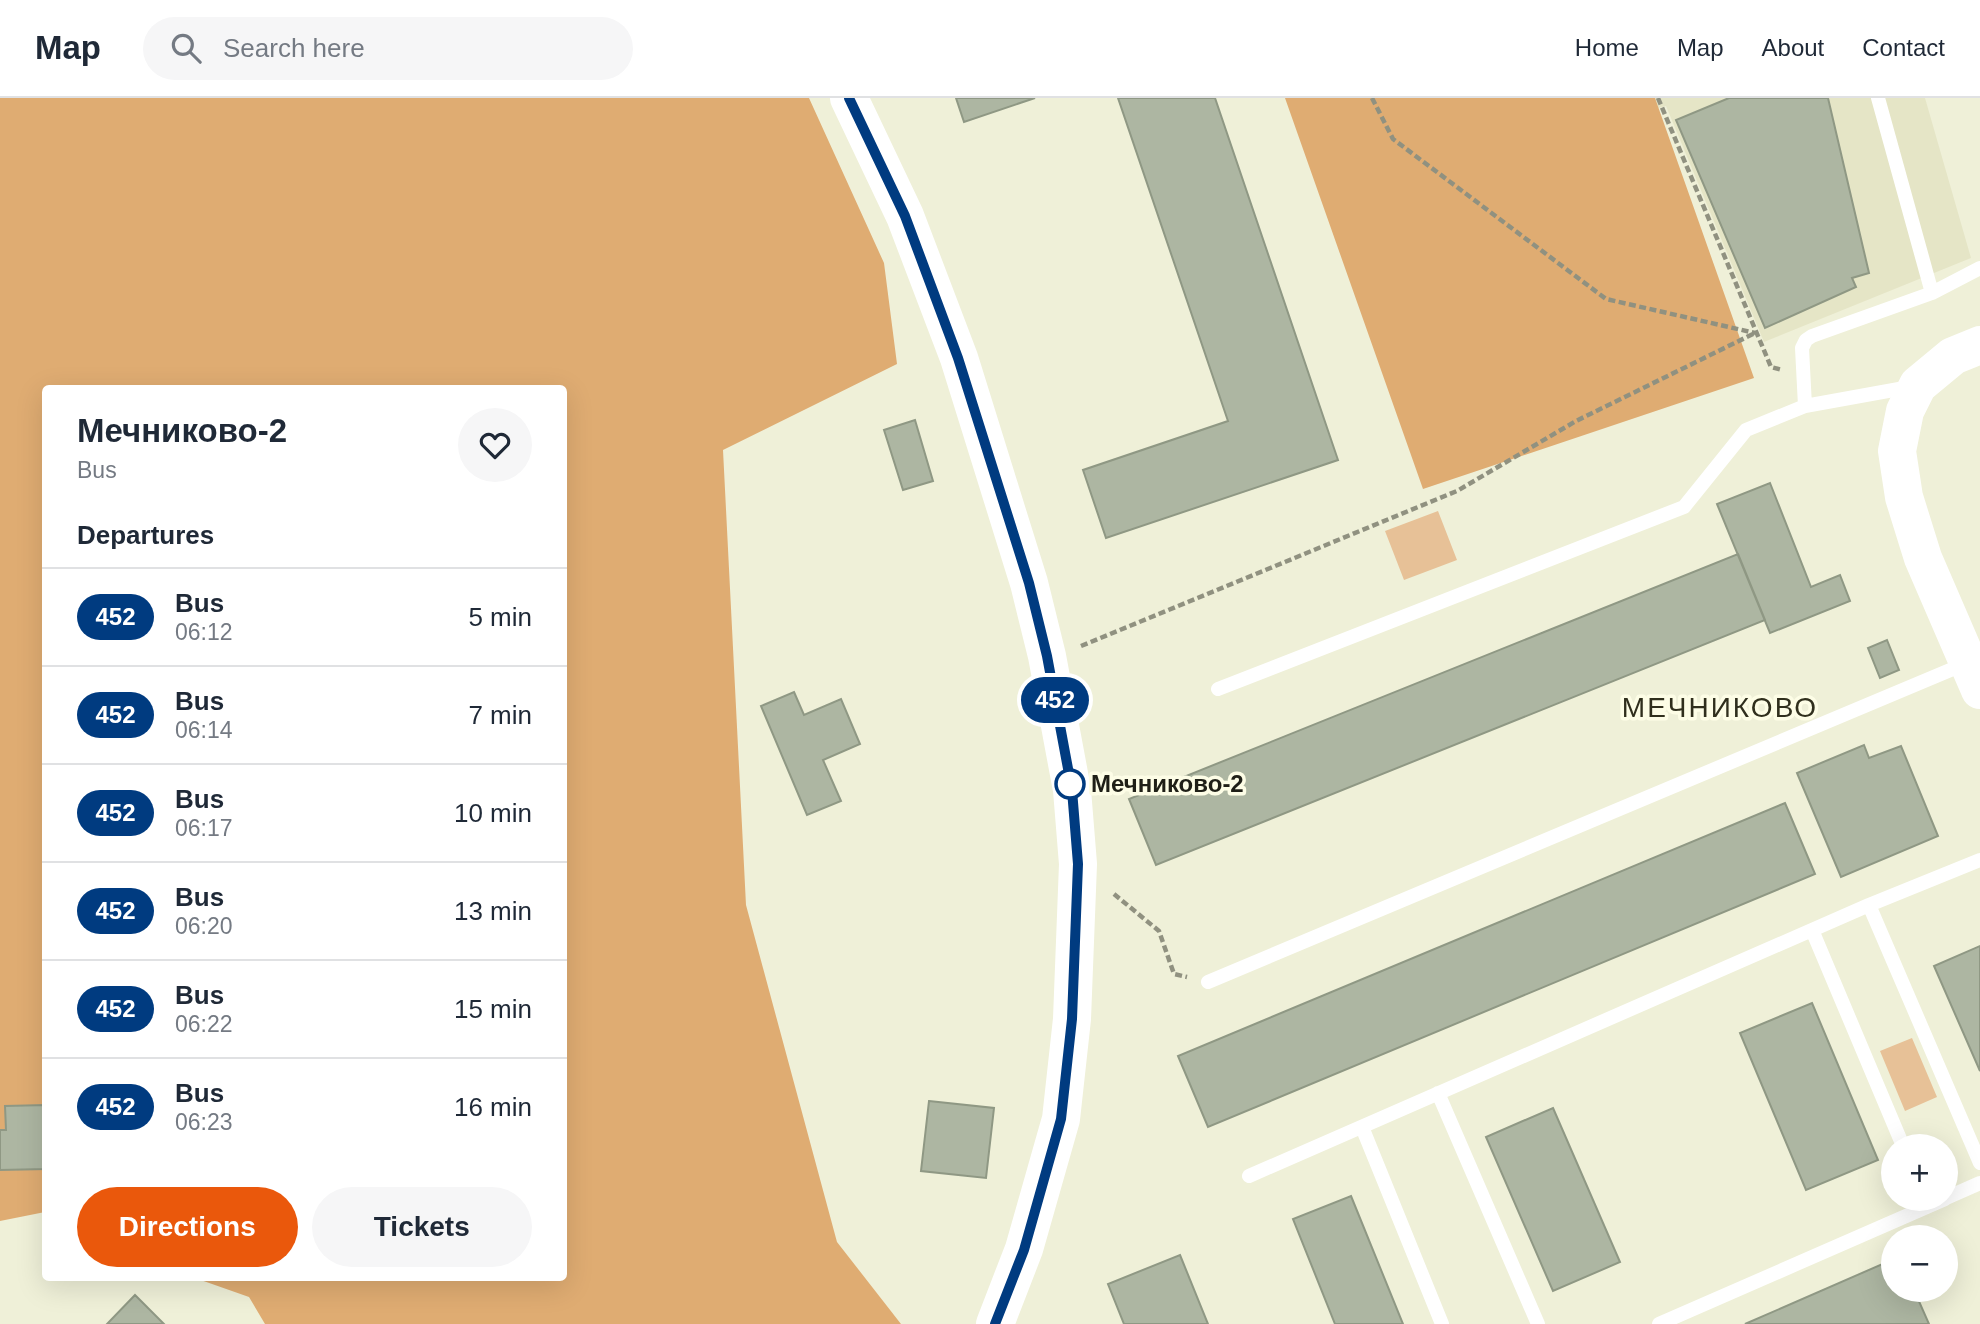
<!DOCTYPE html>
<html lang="en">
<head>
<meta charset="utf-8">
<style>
	:root { --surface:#fff; --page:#f6f6f7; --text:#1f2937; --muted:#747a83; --line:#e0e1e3; --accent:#ea580c }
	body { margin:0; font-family:Arial,sans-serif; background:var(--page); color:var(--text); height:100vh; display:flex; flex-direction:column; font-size:26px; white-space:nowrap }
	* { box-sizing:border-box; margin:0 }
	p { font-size:23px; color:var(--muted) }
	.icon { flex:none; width:38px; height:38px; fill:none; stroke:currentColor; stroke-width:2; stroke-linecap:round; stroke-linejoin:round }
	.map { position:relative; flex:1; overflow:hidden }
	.sheet { position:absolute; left:42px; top:287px; width:525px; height:896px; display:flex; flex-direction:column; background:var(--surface); border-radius:7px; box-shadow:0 7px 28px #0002 }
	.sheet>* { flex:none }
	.badge { padding:0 14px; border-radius:23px; font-size:24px; line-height:46px }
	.buttons { position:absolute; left:1881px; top:1036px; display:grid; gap:14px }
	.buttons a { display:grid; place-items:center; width:77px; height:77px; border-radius:50%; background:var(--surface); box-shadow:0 7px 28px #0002; font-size:35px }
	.map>.badge { position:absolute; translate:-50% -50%; box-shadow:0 0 0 4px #fff }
	h2 { padding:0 35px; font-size:26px; line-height:63px }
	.round { display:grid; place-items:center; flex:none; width:74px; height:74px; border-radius:37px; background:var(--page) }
	.summary { display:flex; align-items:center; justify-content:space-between; height:119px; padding:0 35px }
	h1 { font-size:33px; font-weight:600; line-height:52px }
	.button { display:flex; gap:14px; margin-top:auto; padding:14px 35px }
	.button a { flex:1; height:80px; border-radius:42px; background:var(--accent); color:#fff; font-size:28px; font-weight:600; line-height:80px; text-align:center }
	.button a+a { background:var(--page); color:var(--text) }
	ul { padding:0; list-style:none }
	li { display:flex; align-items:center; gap:21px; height:98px; padding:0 35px; border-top:2px solid var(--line) }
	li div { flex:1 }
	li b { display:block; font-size:26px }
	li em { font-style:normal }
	li .badge { min-width:77px; font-weight:700; text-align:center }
	header { display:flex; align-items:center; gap:42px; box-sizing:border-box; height:98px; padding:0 35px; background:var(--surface); border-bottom:2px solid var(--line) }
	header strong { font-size:33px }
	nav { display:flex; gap:38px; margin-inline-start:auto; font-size:24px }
	.search { width:490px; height:63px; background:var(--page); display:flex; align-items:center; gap:18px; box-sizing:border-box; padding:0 24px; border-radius:38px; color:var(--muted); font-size:26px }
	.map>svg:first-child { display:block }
	.built { fill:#e5e5c6 }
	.green { fill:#e7c197 }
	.forest { fill:#dfac72 }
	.building { fill:#adb6a2; stroke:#8f9884; stroke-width:2 }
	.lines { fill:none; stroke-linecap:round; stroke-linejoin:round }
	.path { stroke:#909180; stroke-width:4.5; stroke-dasharray:7 3.5; stroke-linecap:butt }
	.service { stroke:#fff; stroke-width:14 }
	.secondary { stroke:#fff; stroke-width:38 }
	.line-casing { stroke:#fff; stroke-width:16 }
	.line { stroke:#003b80; stroke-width:10 }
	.stop-dot { fill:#fff; stroke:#003b80; stroke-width:3.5 }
	.labels { text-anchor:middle; stroke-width:7; stroke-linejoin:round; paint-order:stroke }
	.stop-label { font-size:24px; font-weight:bold; fill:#1f1f17; stroke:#fdfde6; text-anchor:start }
	.quarter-label { font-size:28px; letter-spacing:2px; fill:#302f1d; stroke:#fdfde6 }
</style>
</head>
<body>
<header>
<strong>Map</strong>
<div class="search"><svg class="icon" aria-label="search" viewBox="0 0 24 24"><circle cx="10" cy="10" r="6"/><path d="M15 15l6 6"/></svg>Search here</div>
<nav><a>Home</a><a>Map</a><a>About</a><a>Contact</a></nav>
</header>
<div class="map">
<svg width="1980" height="1226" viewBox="0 0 1980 1226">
	<rect width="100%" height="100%" fill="#eff0d8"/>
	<path class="built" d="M1655,0H1925L1971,160L1764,244L1666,8L1658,10Z"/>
	<path class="green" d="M1438,413L1457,462L1404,482L1385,433Z
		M1912,940L1937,999L1905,1013L1880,953Z"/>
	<path class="forest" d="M0,0H809L884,165L897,266L723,352L746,807L837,1144L901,1226H265L249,1199L195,1180H564V290H46L45,1114L0,1123Z
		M1285,0H1655L1754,280L1423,391Z"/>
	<path class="building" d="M956,0H1035L964,24Z
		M1118,0H1215L1338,362L1106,440L1083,372L1228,323Z
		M1729,0H1828L1869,175L1852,180L1856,189L1765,230L1676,22Z
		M915,322L933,383L903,392L884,332Z
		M1770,385L1811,489L1840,477L1850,503L1770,535L1717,406Z
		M1738,456L1765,522L1156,767L1129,701Z
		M1887,542L1899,572L1880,580L1868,550Z
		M794,594L804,617L841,601L860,646L823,662L841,703L807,717L761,608Z
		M1864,647L1869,660L1901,648L1938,738L1841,779L1797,675Z
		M1785,705L1815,776L1208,1029L1178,958Z
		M1980,848V973L1934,868Z
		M1812,905L1878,1062L1806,1092L1740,935Z
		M929,1003L994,1010L986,1080L921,1073Z
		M46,1007V1071L0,1072V1032H6L5,1008Z
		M1553,1010L1620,1164L1553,1193L1486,1039Z
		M1351,1098L1403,1226H1335L1293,1121Z
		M1180,1157L1208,1226H1124L1108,1186Z
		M1894,1161V1192H1914L1929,1226H1745Z
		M135,1197L164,1226H107Z"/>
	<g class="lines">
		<path class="path" d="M1372,0L1393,41L1606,201L1755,235
			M1658,0L1771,269L1782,272
			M1081,548L1457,393L1576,323L1755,235
			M1114,796L1159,833L1174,876L1187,879"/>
		<path class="service" d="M1878,0L1932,195
			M1805,308L1802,250L1806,242L1812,238L1932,195L1980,170
			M1218,591L1684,409L1746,332L1805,308L1910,289
			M1869,807L1980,1065
			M1812,832L1903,1048
			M1208,884L1967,565
			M1438,995L1538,1226
			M1362,1029L1442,1226
			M1249,1078L1869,807L1980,762
			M1946,1100L1980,1085
			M1659,1226L1945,1101"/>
		<path class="secondary" d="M849,0L905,118L959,260L1029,485L1047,558L1072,692L1078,766L1072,921L1061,1021L1024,1151L995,1226
			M1980,247L1953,258L1918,287L1905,313L1897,353L1904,399L1923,460L1980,592"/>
	</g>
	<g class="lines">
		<g class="line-casing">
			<path id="line" d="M849,0L905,118L958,260L1029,485L1047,558L1072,692L1078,766L1072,921L1061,1021L1024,1152L995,1226"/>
		</g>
		<use href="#line" class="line"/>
	</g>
	<circle class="stop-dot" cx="1070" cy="686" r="14"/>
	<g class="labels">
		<g class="stop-label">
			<text x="1091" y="694">Мечниково-2</text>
		</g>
		<g class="quarter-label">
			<text x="1720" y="619">МЕЧНИКОВО</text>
		</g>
	</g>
</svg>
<div class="buttons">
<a>+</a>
<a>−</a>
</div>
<b class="badge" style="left:1055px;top:602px;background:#003b80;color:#fff">452</b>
<section class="sheet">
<div class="summary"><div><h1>Мечниково-2</h1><p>Bus</p></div><a class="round"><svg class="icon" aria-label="heart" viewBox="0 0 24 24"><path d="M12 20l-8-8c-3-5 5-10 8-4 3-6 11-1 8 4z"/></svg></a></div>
<h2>Departures</h2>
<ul>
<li><span class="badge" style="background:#003b80;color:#fff">452</span><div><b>Bus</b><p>06:12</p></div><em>5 min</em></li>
<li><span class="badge" style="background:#003b80;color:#fff">452</span><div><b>Bus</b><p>06:14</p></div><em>7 min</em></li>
<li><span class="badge" style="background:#003b80;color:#fff">452</span><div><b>Bus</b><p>06:17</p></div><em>10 min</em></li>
<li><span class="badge" style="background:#003b80;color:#fff">452</span><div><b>Bus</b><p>06:20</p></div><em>13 min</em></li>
<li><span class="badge" style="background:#003b80;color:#fff">452</span><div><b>Bus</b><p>06:22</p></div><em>15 min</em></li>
<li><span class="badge" style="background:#003b80;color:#fff">452</span><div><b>Bus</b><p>06:23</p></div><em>16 min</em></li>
</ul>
<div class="button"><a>Directions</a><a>Tickets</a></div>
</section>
</div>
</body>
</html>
